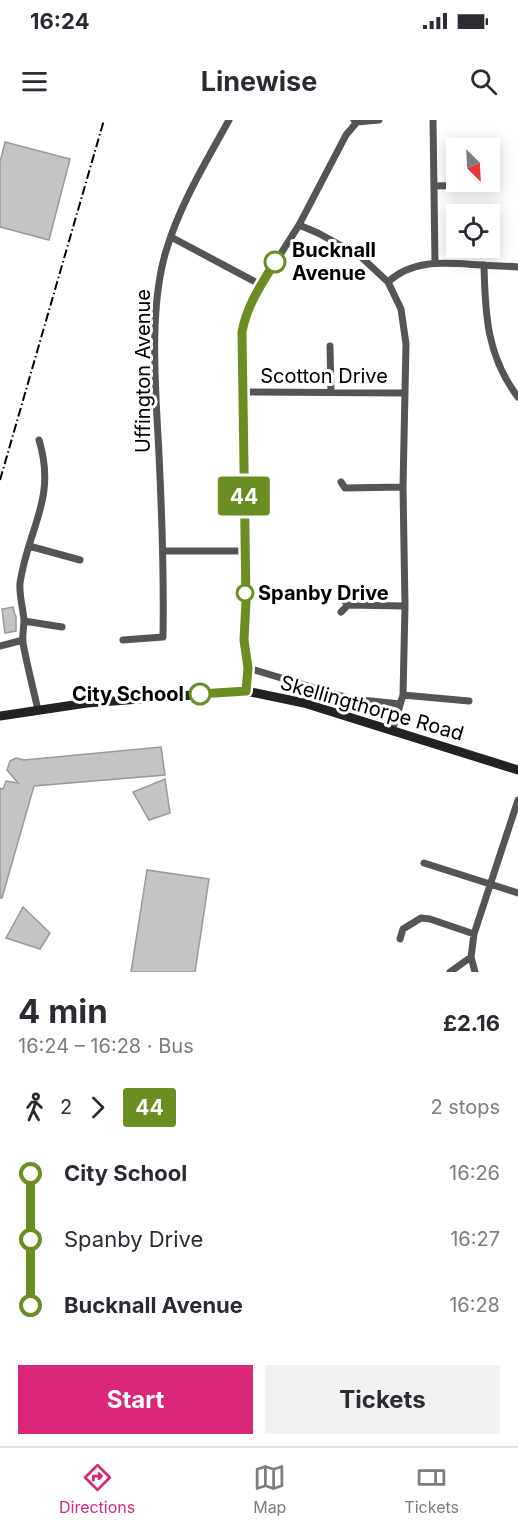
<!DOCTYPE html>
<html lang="en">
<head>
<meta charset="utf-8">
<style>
	:root { --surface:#fff; --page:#f2f2f3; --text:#2b2b33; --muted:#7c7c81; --line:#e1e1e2; --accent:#db2777 }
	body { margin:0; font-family:Inter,sans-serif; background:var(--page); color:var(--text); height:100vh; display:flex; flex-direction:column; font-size:22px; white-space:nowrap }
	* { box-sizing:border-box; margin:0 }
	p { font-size:20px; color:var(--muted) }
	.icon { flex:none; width:33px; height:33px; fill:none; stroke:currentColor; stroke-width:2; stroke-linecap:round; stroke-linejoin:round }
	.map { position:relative; height:852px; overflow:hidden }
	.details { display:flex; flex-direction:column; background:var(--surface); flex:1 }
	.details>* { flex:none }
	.badge { padding:0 12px; border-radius:4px; font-size:21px; line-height:39px }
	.needle { width:39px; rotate:156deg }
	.tools { position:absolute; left:446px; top:18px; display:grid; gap:12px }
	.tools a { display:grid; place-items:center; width:54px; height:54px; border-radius:0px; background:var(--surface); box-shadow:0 3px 15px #0003; font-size:30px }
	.map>.badge { position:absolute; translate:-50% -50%; box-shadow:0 0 0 3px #fff }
	.legs { display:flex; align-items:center; gap:9px; height:66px; padding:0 18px; font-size:20px }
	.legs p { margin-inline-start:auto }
	.summary { display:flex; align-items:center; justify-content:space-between; height:102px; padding:0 18px }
	h1 { font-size:33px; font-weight:700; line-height:45px }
	.action { display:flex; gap:12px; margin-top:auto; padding:12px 18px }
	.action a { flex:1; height:69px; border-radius:0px; background:var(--accent); color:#fff; font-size:24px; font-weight:700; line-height:69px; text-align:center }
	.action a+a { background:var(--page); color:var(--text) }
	ul { padding:0 18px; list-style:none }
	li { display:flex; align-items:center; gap:21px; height:66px; font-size:22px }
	li i { display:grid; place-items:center; width:9px; height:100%; margin:0 8px; background:currentColor }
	li i::after { content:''; width:15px; height:15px; margin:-8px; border:4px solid; border-radius:50%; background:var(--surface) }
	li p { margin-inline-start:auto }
	li:first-child i { background:linear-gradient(#0000 50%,currentColor 0) }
	li:last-child i { background:linear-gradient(currentColor 50%,#0000 0) }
	.status { display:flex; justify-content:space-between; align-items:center; height:42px; padding:0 30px; background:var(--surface); direction:ltr }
	.status svg { height:16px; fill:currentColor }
	header { display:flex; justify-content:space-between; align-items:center; height:78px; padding:0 18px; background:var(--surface); font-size:27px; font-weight:700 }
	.dock { display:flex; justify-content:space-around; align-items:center; height:84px; border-top:2px solid var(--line); background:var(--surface); font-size:16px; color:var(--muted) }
	.dock a { display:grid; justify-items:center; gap:3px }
	.dock .on { color:var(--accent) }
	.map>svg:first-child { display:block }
	.building { fill:#c4c4c4; stroke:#999; stroke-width:1.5 }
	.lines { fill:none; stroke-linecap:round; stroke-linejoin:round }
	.street { stroke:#555; stroke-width:7 }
	.secondary { stroke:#222; stroke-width:9 }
	.rail { stroke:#000; stroke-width:2; stroke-dasharray:9 3 1.5 3; stroke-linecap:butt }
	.line-1-casing { stroke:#fff; stroke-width:14 }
	.line-1 { stroke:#6b8e23; stroke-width:9 }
	.stop-1-dot { fill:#fff; stroke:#6b8e23; stroke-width:3 }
	.labels { text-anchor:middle; stroke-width:6; stroke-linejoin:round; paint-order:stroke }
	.stop-label { font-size:20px; font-weight:bold; fill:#000; stroke:#fff; text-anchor:start }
	.street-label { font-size:20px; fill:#000; stroke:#fff }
</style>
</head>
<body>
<div class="status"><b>16:24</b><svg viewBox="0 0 49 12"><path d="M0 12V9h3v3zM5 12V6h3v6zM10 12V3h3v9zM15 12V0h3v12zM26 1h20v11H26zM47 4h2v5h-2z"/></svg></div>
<header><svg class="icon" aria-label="menu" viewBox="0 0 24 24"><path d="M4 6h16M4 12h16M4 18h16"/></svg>Linewise<svg class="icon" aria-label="search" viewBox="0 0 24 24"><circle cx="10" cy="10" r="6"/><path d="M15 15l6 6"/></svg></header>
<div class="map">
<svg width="518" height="852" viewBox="0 0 518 852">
	<rect width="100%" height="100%" fill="#fff"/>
	<path class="building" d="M5,22L70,39L49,120L0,107V42Z
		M13,487L15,495L16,496V511L5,513L2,489Z
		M161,627L165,655L34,666L2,778H0V668L3,669L6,661L18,663L7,650L10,641L16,638L24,640Z
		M165,659L170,693L149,700L133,672Z
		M147,750L209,759L195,852H131Z
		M23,787L50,813L40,829L6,818Z"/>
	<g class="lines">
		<path class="street" d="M354,0L357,2L379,0
			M433,0L435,143
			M434,66L489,65
			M299,105L318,113L360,136L388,162L401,189L406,224L403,367L405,486L403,575L392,611
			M171,117L261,165
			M484,145C485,194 487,237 518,277
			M388,162C414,138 448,143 481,145C493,146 506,146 518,147
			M330,226L331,272
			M244,272L404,273
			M341,362L345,368L403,367
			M29,426L80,440
			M164,431H244
			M341,477L348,485
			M348,485L405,486
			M341,492L348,485
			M24,501L62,507
			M123,520L163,517C164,456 162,396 159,335C156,272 148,191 166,131C180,84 206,42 229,0
			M0,526L23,520
			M248,548L352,579L400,584
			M246,571L248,548L244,520V272L242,212L245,198L252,179L299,105L346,15L357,2
			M403,575L469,581
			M38,590C33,568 27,545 23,523C22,515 24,507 24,500C23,488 19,475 20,463C28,408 57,379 39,320
			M424,743L518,773
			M400,819L403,809L421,798L430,799L474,814
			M450,852L471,837
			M475,852L471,837L474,814L518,680"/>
		<path class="secondary" d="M0,596L87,583L246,571L304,583L518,650"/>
		<path class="rail" d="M0,360L104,0"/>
	</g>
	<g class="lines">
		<g class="line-1-casing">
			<path id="line-1" d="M200,574L246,571L248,548L244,520L246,481L242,212C247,185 261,165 275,142"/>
		</g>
		<use href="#line-1" class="line-1"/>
	</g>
	<g class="stop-1-dot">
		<circle cx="275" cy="142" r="10"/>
		<circle cx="245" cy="473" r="8"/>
		<circle cx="200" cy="574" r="10"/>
	</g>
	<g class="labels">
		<g class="stop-label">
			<text x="292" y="137">Bucknall<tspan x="292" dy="23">Avenue</tspan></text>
			<text x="258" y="480">Spanby Drive</text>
			<text x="184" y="581" text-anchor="end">City School</text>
		</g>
		<g class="street-label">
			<text transform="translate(143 251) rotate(-90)" y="7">Uffington Avenue</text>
			<text x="324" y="263">Scotton Drive</text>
			<text transform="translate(372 588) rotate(16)" y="7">Skellingthorpe Road</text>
		</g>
	</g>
</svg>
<div class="tools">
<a><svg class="needle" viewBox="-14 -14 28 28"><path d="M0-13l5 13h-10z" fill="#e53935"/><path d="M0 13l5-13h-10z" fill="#7c7c81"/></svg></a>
<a><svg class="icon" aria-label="locate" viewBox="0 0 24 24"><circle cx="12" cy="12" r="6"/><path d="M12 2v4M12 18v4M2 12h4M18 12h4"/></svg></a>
</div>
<b class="badge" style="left:244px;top:376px;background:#6b8e23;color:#fff">44</b>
</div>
<section class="details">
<div class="summary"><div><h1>4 min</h1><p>16:24 – 16:28 · Bus</p></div><b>£2.16</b></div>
<div class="legs"><svg class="icon" aria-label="walk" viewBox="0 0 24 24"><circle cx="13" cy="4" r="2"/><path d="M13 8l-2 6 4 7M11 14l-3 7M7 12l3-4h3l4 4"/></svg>2<svg class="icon" aria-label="forward" viewBox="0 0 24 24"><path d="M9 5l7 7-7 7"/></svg><b class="badge" style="background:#6b8e23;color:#fff">44</b><p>2 stops</p></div>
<ul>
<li><i style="color:#6b8e23"></i><b>City School</b><p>16:26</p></li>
<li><i style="color:#6b8e23"></i><span>Spanby Drive</span><p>16:27</p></li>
<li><i style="color:#6b8e23"></i><b>Bucknall Avenue</b><p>16:28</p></li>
</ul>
<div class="action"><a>Start</a><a>Tickets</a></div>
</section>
<nav class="dock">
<a class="on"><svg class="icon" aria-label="directions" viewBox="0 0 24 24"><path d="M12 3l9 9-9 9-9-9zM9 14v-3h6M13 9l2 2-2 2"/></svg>Directions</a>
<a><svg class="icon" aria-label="map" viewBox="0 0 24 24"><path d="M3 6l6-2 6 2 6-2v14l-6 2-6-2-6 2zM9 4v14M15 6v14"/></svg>Map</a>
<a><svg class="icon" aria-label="tickets" viewBox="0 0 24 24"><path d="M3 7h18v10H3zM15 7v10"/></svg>Tickets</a>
</nav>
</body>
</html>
